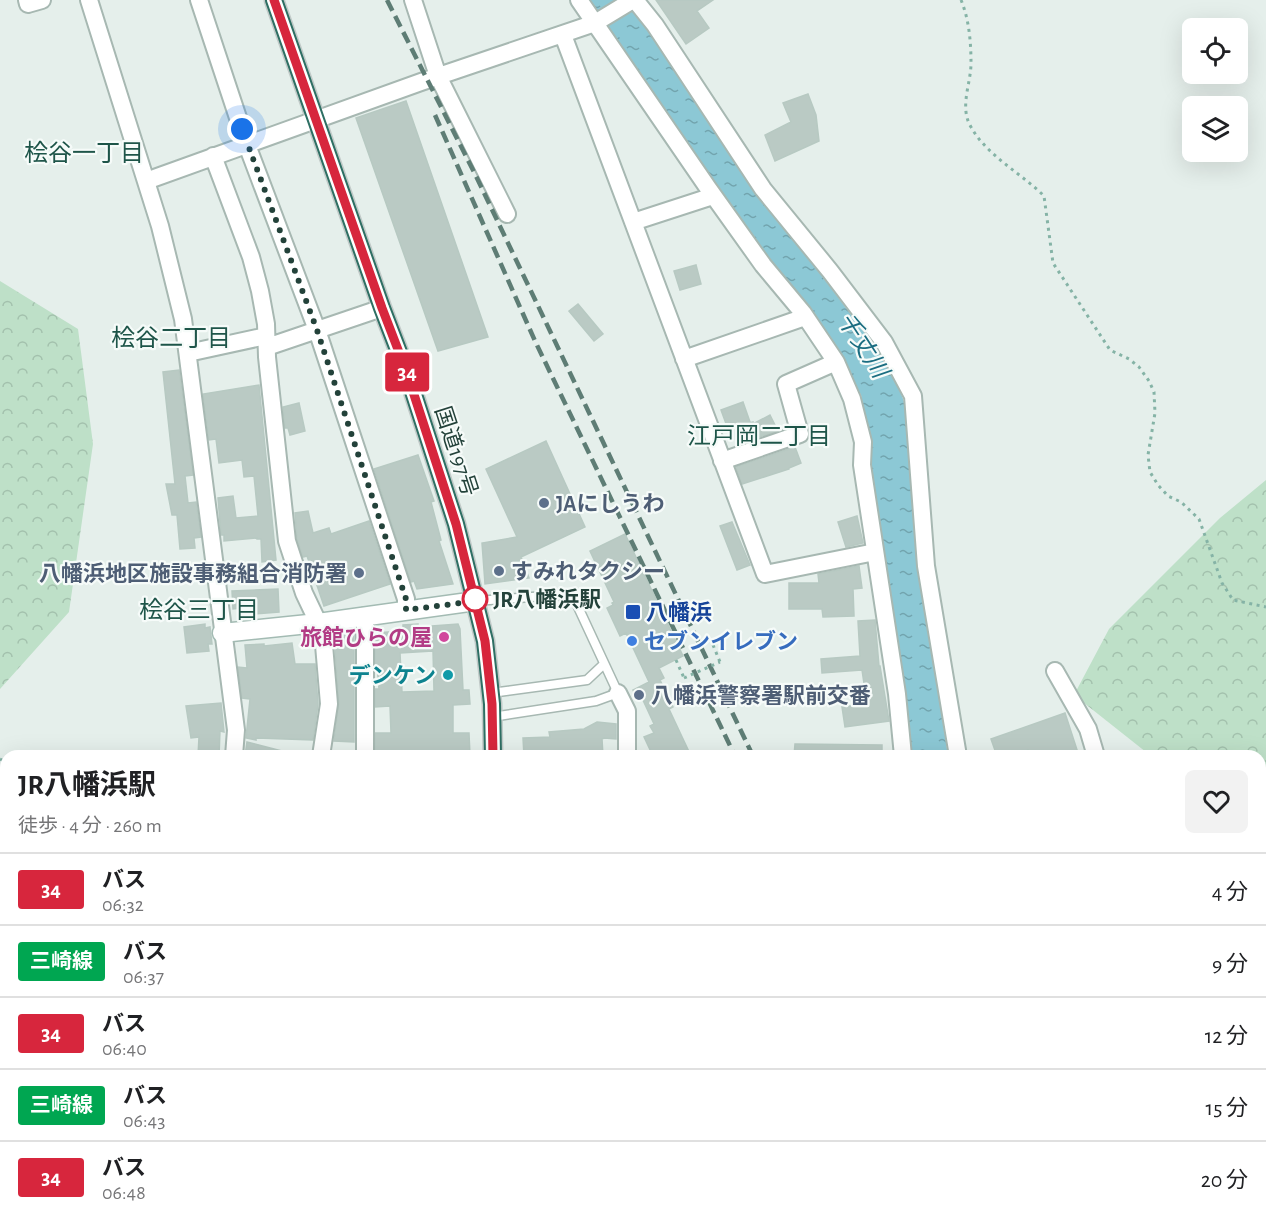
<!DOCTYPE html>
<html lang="ja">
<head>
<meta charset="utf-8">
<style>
	:root { --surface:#fff; --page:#f2f2f2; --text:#202124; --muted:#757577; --line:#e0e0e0 }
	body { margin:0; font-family:"Alegreya Sans","Noto Sans JP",sans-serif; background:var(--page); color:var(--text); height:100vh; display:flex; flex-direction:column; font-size:22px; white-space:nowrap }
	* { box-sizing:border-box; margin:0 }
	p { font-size:20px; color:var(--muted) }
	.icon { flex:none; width:33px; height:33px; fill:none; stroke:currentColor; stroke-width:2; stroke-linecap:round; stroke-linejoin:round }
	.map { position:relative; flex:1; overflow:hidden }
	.drawer { position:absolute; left:0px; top:750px; width:1266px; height:476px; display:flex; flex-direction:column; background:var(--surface); border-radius:18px 18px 0 0; box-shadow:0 6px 24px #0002 }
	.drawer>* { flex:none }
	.badge { padding:0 12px; border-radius:4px; font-size:21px; line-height:39px }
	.fabs { position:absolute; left:1182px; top:18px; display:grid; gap:12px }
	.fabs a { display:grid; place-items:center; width:66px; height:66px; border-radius:9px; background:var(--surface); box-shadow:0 6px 24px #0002; font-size:30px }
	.you { position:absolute; width:30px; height:30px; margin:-15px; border:4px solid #fff; border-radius:50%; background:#1a73e8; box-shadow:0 0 0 9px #1a73e833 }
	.map>.badge { position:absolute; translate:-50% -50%; box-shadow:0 0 0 3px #fff }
	.round { display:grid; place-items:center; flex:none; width:63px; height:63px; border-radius:9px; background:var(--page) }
	.summary { display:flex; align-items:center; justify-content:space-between; height:102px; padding:0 18px }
	h1 { font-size:28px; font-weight:700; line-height:45px }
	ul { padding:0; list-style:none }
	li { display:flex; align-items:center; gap:18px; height:72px; padding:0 18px; border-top:2px solid var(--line) }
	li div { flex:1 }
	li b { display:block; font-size:22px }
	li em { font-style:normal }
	li .badge { min-width:66px; font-weight:700; text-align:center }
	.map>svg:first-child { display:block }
	.forest { fill:url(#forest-crowns) }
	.water { fill:url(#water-ripples) }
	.building { fill:#bacac4; stroke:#b7c9c2; stroke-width:1.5; fill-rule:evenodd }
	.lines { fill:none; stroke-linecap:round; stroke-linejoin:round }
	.lane-casing { stroke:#a7b8b2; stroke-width:11 }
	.street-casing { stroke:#a7b8b2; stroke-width:20 }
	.secondary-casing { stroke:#a3bbb3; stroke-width:21 }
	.highway-casing { stroke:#c1cac8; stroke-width:21 }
	.path { stroke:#85b3a6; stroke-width:3; stroke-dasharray:3 4.5; stroke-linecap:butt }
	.lane { stroke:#fff; stroke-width:8 }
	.street { stroke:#fff; stroke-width:16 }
	.secondary { stroke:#fff; stroke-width:18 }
	.highway { stroke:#2e6f63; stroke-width:18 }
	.rail { stroke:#5e7d75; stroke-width:4.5; stroke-dasharray:12 6; stroke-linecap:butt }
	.path-bridge { stroke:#85b3a6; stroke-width:3; stroke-dasharray:3 4.5; stroke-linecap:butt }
	.line-casing { stroke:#fff; stroke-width:14 }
	.line { stroke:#d7263d; stroke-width:9 }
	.walk { stroke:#23423a; stroke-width:6; stroke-dasharray:0 10.8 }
	.service-dot { fill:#5c6f8a; stroke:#f6fbf9; stroke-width:2 }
	.stop-dot { fill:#fff; stroke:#d7263d; stroke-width:3 }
	.transit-dot { fill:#1a4fb4; stroke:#f6fbf9; stroke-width:2 }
	.hotel-dot { fill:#d1479c; stroke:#f6fbf9; stroke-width:2 }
	.shop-dot { fill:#3f7fe0; stroke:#f6fbf9; stroke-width:2 }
	.culture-dot { fill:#0f9aa8; stroke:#f6fbf9; stroke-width:2 }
	.labels { text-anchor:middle; stroke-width:4.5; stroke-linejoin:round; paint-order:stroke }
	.street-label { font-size:22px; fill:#23423a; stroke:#f6fbf9 }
	.service-label { font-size:22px; font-weight:bold; fill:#4e5e75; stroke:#f6fbf9; text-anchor:start }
	.stop-label { font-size:22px; font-weight:bold; fill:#23423a; stroke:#f6fbf9; text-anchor:start }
	.transit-label { font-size:22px; font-weight:bold; fill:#164399; stroke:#f6fbf9; text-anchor:start }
	.hotel-label { font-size:22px; font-weight:bold; fill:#b23c85; stroke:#f6fbf9; text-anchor:end }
	.shop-label { font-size:22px; font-weight:bold; fill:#366cbe; stroke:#f6fbf9; text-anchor:start }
	.culture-label { font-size:22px; font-weight:bold; fill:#0d838f; stroke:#f6fbf9; text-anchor:end }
	.neighbourhood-label { font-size:24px; fill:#1e5549; stroke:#f6fbf9 }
	.water-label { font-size:24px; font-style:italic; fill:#1a6d81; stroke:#f6fbf9 }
</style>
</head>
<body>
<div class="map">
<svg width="1266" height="1225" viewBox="0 0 1266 1225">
	<defs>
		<pattern id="forest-crowns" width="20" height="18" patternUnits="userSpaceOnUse" patternTransform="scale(1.5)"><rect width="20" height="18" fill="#bee0c8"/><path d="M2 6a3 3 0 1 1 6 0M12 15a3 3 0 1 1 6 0" fill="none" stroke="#a3c1ad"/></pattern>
		<pattern id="water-ripples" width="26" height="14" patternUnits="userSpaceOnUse" patternTransform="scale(1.5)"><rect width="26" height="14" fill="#8cc8d5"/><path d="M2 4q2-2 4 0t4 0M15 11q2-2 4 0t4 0" fill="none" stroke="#72a4ae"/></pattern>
	</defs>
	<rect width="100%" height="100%" fill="#e5efeb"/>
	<path class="forest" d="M0,281L78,329L93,444L69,612L0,689Z
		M1266,480V927L1260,924V756H1151L1074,695L1109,629L1220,518Z
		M0,796L6,807V1019L0,1020Z"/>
	<path class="water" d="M588,0H629L765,205L814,265L893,371L907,410L919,561L948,756H911L869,466L870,440L861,395L823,330L744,229Z
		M886,1220H942L939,1225H884Z"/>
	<path class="building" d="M656,0H713L697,11L709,28L686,44Z
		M808,94L816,115L819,141L775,161L765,135L791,122L783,103Z
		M406,101L488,337L438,351L356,118Z
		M696,265L701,284L680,290L674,271Z
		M578,304L603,334L594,341L569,311Z
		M179,370L193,475L185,476L188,503L196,502L201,537L194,538L195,548L180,549L177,515H172L166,484H175L163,372Z
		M259,385L276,560L262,562L261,539H257V538L224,541V535H221L218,498L233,496L236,518L258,516L254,476L244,477L242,460L219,463L216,439L209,440L203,394Z
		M743,402L750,422L728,429L721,410Z
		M299,403L305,431L290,435L288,428H285L283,407Z
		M770,415L778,431L747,441L742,425L753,422V424Z
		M546,441L585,527L521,557L529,578L485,584L482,543L517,537L486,469Z
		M795,447L801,463L789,468V469L742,484L736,467Z
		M418,455L434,501L431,502L441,540L439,541L453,584L417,589L414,581L411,582L374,469Z
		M308,511L313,533L329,528L331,534L369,521L390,584L324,606L307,556L303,557L297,539L295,513Z
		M857,516L863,543L846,547L838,522Z
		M732,522L750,565L737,570L720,526Z
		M625,534L683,656L659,668L664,678L660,680L673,707L669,709L691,756H658L663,753L652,754L644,737L654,733L650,726L654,724L642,698L638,700L633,690L649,682L626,633L620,636L607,608L613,605L612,603L614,602L590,551Z
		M859,566L862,588L853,589L854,616L823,617L822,609H789V583H819L818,574Z
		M278,589L279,612L254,614L253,607L233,609L232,591Z
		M875,620L879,666H880L889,721L845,727L842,707L867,704L862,670L822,673L821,659L860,656L858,621Z
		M205,624V628L210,627L212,644H208L209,651L187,653L184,627Z
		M418,624V627L458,624L460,629L463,690H469L470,704L453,705V733H469L470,756H375V733H391L390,706L375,707V689H379L377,665H375V633L403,631V625ZM433,651L434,691L402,692L400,653Z
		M354,634V742L334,741L339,703L334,635Z
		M292,643L295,664H315L318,704L313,740L256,738V740L246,738L250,699L242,698L238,667L247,668L245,645L264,644V646Z
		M221,703L224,732L220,731L219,756H198L199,737L191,738L186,706Z
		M1065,713L1079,756H1029L1028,750L1011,756H997L991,739Z
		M597,722L616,724V739L604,738L602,739L603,756H524L523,738L550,737L549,732L584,729Z
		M247,742L286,752L285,756H245Z
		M795,744L882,745V756H794Z"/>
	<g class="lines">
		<g class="lane-casing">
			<path id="lane" d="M476,601L572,594L618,693L596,701L492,717
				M491,693L587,680L604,664"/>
		</g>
		<g class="street-casing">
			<path id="street" d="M27,0L28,4L42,0
				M89,0L160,226L183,319L236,730L234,756
				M199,0L247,145L317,330L406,599V610
				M413,0L438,76L507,214
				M579,0L708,188L763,265L803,313L836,362L852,399L863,442L862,465L897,694L903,756
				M635,0L655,25L763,189L830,271L884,342L913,396L926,566L958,756
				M563,35L765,574L875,552
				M213,156L251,257L260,291L266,324L267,357L287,541L304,593L323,633L329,704L321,756
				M146,181L421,82L595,23L633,0
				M633,222L713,196
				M267,347L382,308
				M188,353L266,336
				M684,359L805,317
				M722,461L800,434L786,384L836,362
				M365,616V756
				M1055,671L1088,729L1096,756
				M618,693L627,711V756
				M224,1220L226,1225
				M631,1220V1225
				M366,1225V1220
				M761,1225L762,1220
				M880,1225L882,1220
				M950,1225L952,1220"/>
		</g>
		<g class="secondary-casing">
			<path id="secondary" d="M222,633L318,623L476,601"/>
		</g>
		<g class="highway-casing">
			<path id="highway" d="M274,0L382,308L407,373L456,524L485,641L492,704L493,756
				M495,1225V1220"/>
		</g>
		<path class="path" d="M961,0C969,19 971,42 971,63C971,84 959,107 971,127C987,156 1021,173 1044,196L1053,263L1110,350L1129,359L1139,367L1149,381L1154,392L1155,413L1148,455L1150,472L1158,485L1168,496L1181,502L1199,519L1222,583L1233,600L1266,607
			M713,645L720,662
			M676,660L684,678
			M0,759L6,762
			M896,1220L909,1225"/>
		<use href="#lane" class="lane"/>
		<use href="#street" class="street"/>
		<use href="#secondary" class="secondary"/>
		<use href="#highway" class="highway"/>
		<path class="rail" d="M387,0L476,176L753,756
			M435,115L535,341L735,756
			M996,1220L1001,1225"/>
		<path class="path-bridge" d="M684,678L720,662"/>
	</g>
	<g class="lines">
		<g class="line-casing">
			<path id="line" d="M274,0L382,308L407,373L456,524L485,641L492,704L493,756"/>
		</g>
		<use href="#line" class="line"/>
		<path class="walk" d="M242,129L317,330L406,599V610L476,601L475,599"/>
	</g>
	<g class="service-dot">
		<circle cx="544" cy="503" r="6"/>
		<circle cx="499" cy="571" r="6"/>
		<circle cx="359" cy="573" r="6"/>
		<circle cx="639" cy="695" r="6"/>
	</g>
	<circle class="stop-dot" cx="475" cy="599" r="12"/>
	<rect class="transit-dot" x="625" y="604" width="16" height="16" rx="3"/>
	<circle class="hotel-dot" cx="444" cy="637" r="6"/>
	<circle class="shop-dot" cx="632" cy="641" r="6"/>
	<circle class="culture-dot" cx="448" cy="675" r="6"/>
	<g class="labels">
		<g class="street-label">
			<text transform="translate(457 451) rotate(72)" y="8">国道197号</text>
		</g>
		<g class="service-label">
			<text x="556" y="511">JAにしうわ</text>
			<text x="511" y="579">すみれタクシー</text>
			<text x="347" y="581" text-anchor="end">八幡浜地区施設事務組合消防署</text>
			<text x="651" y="703">八幡浜警察署駅前交番</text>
		</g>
		<g class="stop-label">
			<text x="493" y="607">JR八幡浜駅</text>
		</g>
		<g class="transit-label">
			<text x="646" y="620">八幡浜</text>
		</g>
		<g class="hotel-label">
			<text x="432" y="645">旅館ひらの屋</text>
		</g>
		<g class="shop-label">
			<text x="644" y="649">セブンイレブン</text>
		</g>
		<g class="culture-label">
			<text x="436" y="683">デンケン</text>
		</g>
		<g class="neighbourhood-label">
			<text x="84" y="161">桧谷一丁目</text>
			<text x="171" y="346">桧谷二丁目</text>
			<text x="759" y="444">江戸岡二丁目</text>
			<text x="199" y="618">桧谷三丁目</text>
		</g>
		<g class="water-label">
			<text transform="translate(863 345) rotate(57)" y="8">千丈川</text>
		</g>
	</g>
</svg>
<div class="fabs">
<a><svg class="icon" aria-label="locate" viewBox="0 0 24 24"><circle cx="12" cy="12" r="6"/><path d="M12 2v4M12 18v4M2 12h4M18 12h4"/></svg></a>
<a><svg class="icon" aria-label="layers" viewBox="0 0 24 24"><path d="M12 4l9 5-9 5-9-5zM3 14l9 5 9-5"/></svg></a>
</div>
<div class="you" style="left:242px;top:129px"></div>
<b class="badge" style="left:407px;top:372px;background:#d7263d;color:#fff">34</b>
<section class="drawer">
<div class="summary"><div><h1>JR八幡浜駅</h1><p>徒歩 · 4 分 · 260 m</p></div><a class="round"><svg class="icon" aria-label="heart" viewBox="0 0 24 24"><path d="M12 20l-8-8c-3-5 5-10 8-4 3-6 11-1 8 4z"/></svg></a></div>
<ul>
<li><span class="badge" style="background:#d7263d;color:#fff">34</span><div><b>バス</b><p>06:32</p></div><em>4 分</em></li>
<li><span class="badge" style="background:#00a651;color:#fff">三崎線</span><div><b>バス</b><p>06:37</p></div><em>9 分</em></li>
<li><span class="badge" style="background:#d7263d;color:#fff">34</span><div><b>バス</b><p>06:40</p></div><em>12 分</em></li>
<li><span class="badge" style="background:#00a651;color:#fff">三崎線</span><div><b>バス</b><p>06:43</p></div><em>15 分</em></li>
<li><span class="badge" style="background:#d7263d;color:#fff">34</span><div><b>バス</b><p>06:48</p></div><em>20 分</em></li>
</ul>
</section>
</div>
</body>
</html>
